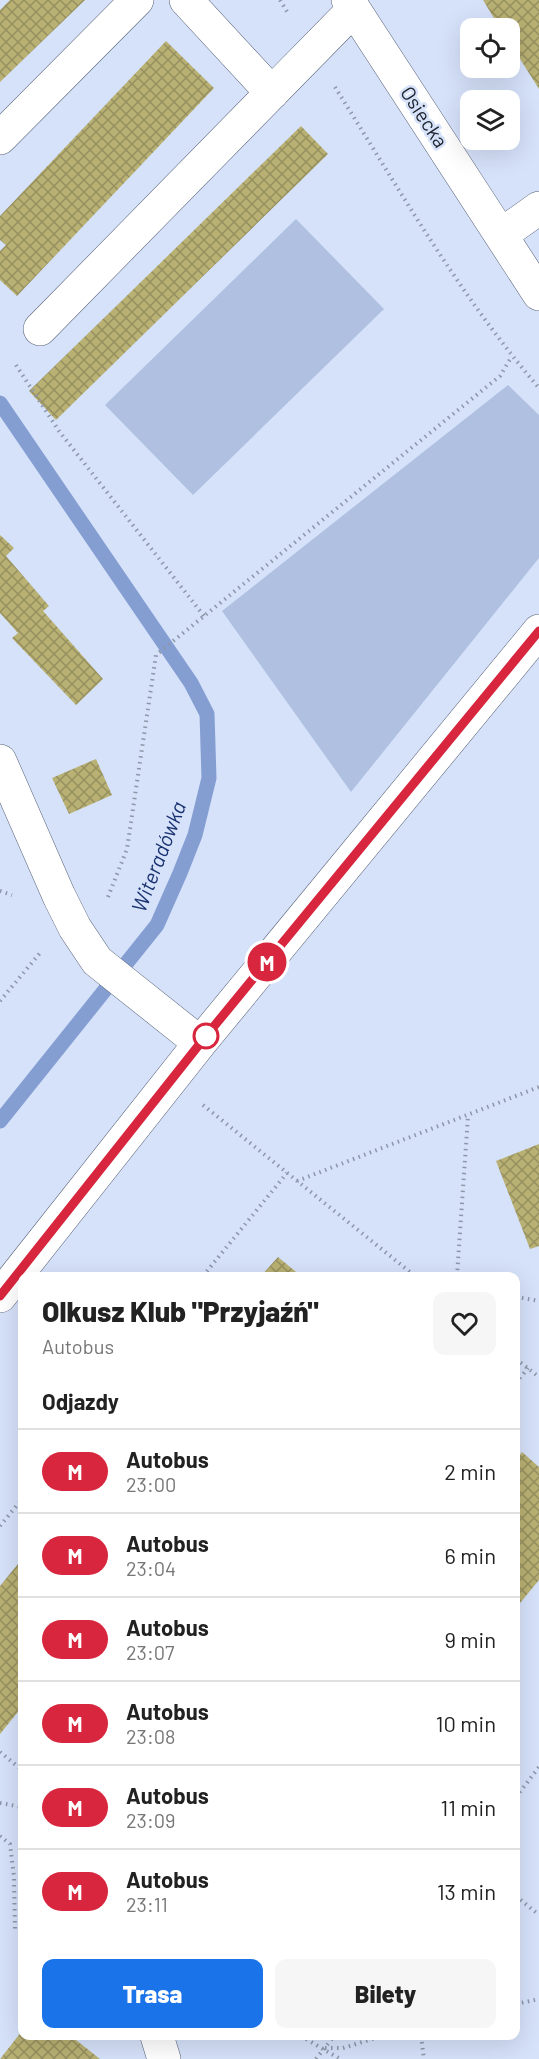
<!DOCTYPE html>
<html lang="pl">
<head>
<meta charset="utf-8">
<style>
	:root { --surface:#fff; --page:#f6f6f6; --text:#222; --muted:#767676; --line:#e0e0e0; --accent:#1a73e8 }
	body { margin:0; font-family:Barlow,sans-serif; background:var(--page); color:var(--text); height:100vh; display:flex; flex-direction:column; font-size:22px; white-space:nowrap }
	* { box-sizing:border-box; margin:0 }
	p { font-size:20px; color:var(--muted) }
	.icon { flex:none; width:33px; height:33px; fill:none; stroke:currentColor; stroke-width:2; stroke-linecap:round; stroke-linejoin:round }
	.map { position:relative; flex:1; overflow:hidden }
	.side { position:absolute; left:18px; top:1272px; width:502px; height:768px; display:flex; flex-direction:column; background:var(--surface); border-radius:12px; box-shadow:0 6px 24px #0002 }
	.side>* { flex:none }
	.badge { padding:0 12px; border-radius:20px; font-size:21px; line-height:39px }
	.fabs { position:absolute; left:460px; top:18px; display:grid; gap:12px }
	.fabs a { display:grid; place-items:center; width:60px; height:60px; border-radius:12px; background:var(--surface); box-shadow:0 6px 24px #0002; font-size:30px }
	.map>.badge { position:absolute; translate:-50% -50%; box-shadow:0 0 0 3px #fff }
	h2 { padding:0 24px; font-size:22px; line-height:54px }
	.round { display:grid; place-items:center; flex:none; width:63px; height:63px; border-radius:12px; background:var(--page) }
	.headline { display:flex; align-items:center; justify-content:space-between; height:102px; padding:0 24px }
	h1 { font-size:28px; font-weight:800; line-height:45px }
	.primary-button { display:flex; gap:12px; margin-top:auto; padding:12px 24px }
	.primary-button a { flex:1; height:69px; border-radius:12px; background:var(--accent); color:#fff; font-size:24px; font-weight:800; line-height:69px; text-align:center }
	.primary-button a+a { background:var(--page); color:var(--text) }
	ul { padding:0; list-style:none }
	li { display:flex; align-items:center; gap:18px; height:84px; padding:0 24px; border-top:2px solid var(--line) }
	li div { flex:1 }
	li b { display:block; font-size:22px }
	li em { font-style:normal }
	li .badge { min-width:66px; font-weight:700; text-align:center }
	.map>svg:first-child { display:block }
	.green { fill:#afc0e1 }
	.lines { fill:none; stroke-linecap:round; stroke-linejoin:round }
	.stream { stroke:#859ed2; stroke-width:15 }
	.building { fill:url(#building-cross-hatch) }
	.minor-casing { stroke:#576176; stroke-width:34 }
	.path { stroke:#8d97a9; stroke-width:4; stroke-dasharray:1.5 4.5; stroke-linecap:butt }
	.minor { stroke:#fff; stroke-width:33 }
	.line-casing { stroke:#fff; stroke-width:14 }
	.line { stroke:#d7263d; stroke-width:9 }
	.stop-dot { fill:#fff; stroke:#d7263d; stroke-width:3 }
	.labels { text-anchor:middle; stroke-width:5; stroke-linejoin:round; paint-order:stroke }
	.street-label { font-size:20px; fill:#20252e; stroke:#d6e2fa }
	.water-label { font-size:21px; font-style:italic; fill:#193270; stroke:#d6e2fa }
</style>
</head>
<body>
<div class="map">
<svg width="539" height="2059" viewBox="0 0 539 2059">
	<defs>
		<pattern id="building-cross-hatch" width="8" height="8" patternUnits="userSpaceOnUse" patternTransform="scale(1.5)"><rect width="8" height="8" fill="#b9b173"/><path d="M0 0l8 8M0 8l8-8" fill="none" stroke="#96905f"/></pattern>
	</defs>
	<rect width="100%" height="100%" fill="#d6e2fa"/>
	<path class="green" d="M296,219L384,309L193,495L105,405Z
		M508,385L539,415V558L351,792L222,611Z"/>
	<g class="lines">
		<path class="stream" d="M0,403L191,683L207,714L209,778L195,835L180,873L157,925L0,1121"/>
	</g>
	<path class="building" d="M10,0H85L0,82V10Z
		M483,0H539V89L510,43V28H500Z
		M166,41L214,88L17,296L0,280V251L6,245L0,240V216Z
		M301,126L328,154L56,420L29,391Z
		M0,535L14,548L6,556L49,606L43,611L103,679L76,705L12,638L18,633L0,613Z
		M96,759L112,795L69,814L52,778Z
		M539,1144V1246L530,1249L496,1161Z
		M278,1257L301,1276H261Z
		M522,1452L539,1467V1580L516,1608V1460Z
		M22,1559V1707L0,1734V1586Z
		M22,2031V2036H71L100,2059H0Z"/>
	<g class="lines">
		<g class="minor-casing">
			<path id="minor" d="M186,0L272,93
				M348,0L539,294
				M0,138L137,0
				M501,235L539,208
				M40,329L354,9
				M0,761L59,896L75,928L97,961L200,1043
				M0,1296L200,1043L539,631
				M157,2036L164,2059"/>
		</g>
		<path class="path" d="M280,0L289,15
			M335,87C399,189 460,296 539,388
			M16,365L59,431L204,616
			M0,891L12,895
			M108,897L127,849L156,655L500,376L512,356
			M0,1001L40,953
			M203,1105L415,1276
			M297,1181L539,1087
			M203,1276L287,1173
			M457,1276L468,1116
			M516,1297L539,1301
			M516,1359L539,1377
			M516,1383L528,1368
			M0,1526L22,1499
			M0,1752L22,1770
			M516,1797L539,1767
			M0,1803L22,1807
			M0,1836L10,1844L14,1877L15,1932
			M516,1896L539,1915
			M516,2004L539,1999
			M301,2036L340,2059
			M421,2036L424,2059
			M325,2048H343L382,2036
			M316,2059L334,2036"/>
		<use href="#minor" class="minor"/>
	</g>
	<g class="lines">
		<g class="line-casing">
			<path id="line" d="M0,1296L206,1036L539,631"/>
		</g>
		<use href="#line" class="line"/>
	</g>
	<circle class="stop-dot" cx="206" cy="1036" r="12"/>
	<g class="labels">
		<g class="street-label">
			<text transform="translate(424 117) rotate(57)" y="7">Osiecka</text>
		</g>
		<g class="water-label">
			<text transform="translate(159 857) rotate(-69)" y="7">Witeradówka</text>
		</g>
	</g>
</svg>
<div class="fabs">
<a><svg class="icon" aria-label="locate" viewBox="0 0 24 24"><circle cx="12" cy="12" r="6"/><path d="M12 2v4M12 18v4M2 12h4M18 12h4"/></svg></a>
<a><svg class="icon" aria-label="layers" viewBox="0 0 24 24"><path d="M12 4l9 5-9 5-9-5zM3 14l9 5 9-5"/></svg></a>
</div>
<b class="badge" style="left:267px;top:962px;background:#d7263d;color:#fff">M</b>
<section class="side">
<div class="headline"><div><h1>Olkusz Klub &quot;Przyjaźń&quot;</h1><p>Autobus</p></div><a class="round"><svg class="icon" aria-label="heart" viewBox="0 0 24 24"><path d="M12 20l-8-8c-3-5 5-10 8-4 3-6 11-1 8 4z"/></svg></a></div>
<h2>Odjazdy</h2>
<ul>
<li><span class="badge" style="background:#d7263d;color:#fff">M</span><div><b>Autobus</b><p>23:00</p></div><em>2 min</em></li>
<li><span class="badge" style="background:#d7263d;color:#fff">M</span><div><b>Autobus</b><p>23:04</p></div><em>6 min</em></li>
<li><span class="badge" style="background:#d7263d;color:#fff">M</span><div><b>Autobus</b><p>23:07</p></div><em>9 min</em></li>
<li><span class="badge" style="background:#d7263d;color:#fff">M</span><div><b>Autobus</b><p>23:08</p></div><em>10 min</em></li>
<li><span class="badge" style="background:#d7263d;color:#fff">M</span><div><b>Autobus</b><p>23:09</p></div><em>11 min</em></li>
<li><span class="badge" style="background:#d7263d;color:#fff">M</span><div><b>Autobus</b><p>23:11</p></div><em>13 min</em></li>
</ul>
<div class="primary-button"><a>Trasa</a><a>Bilety</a></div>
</section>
</div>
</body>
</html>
